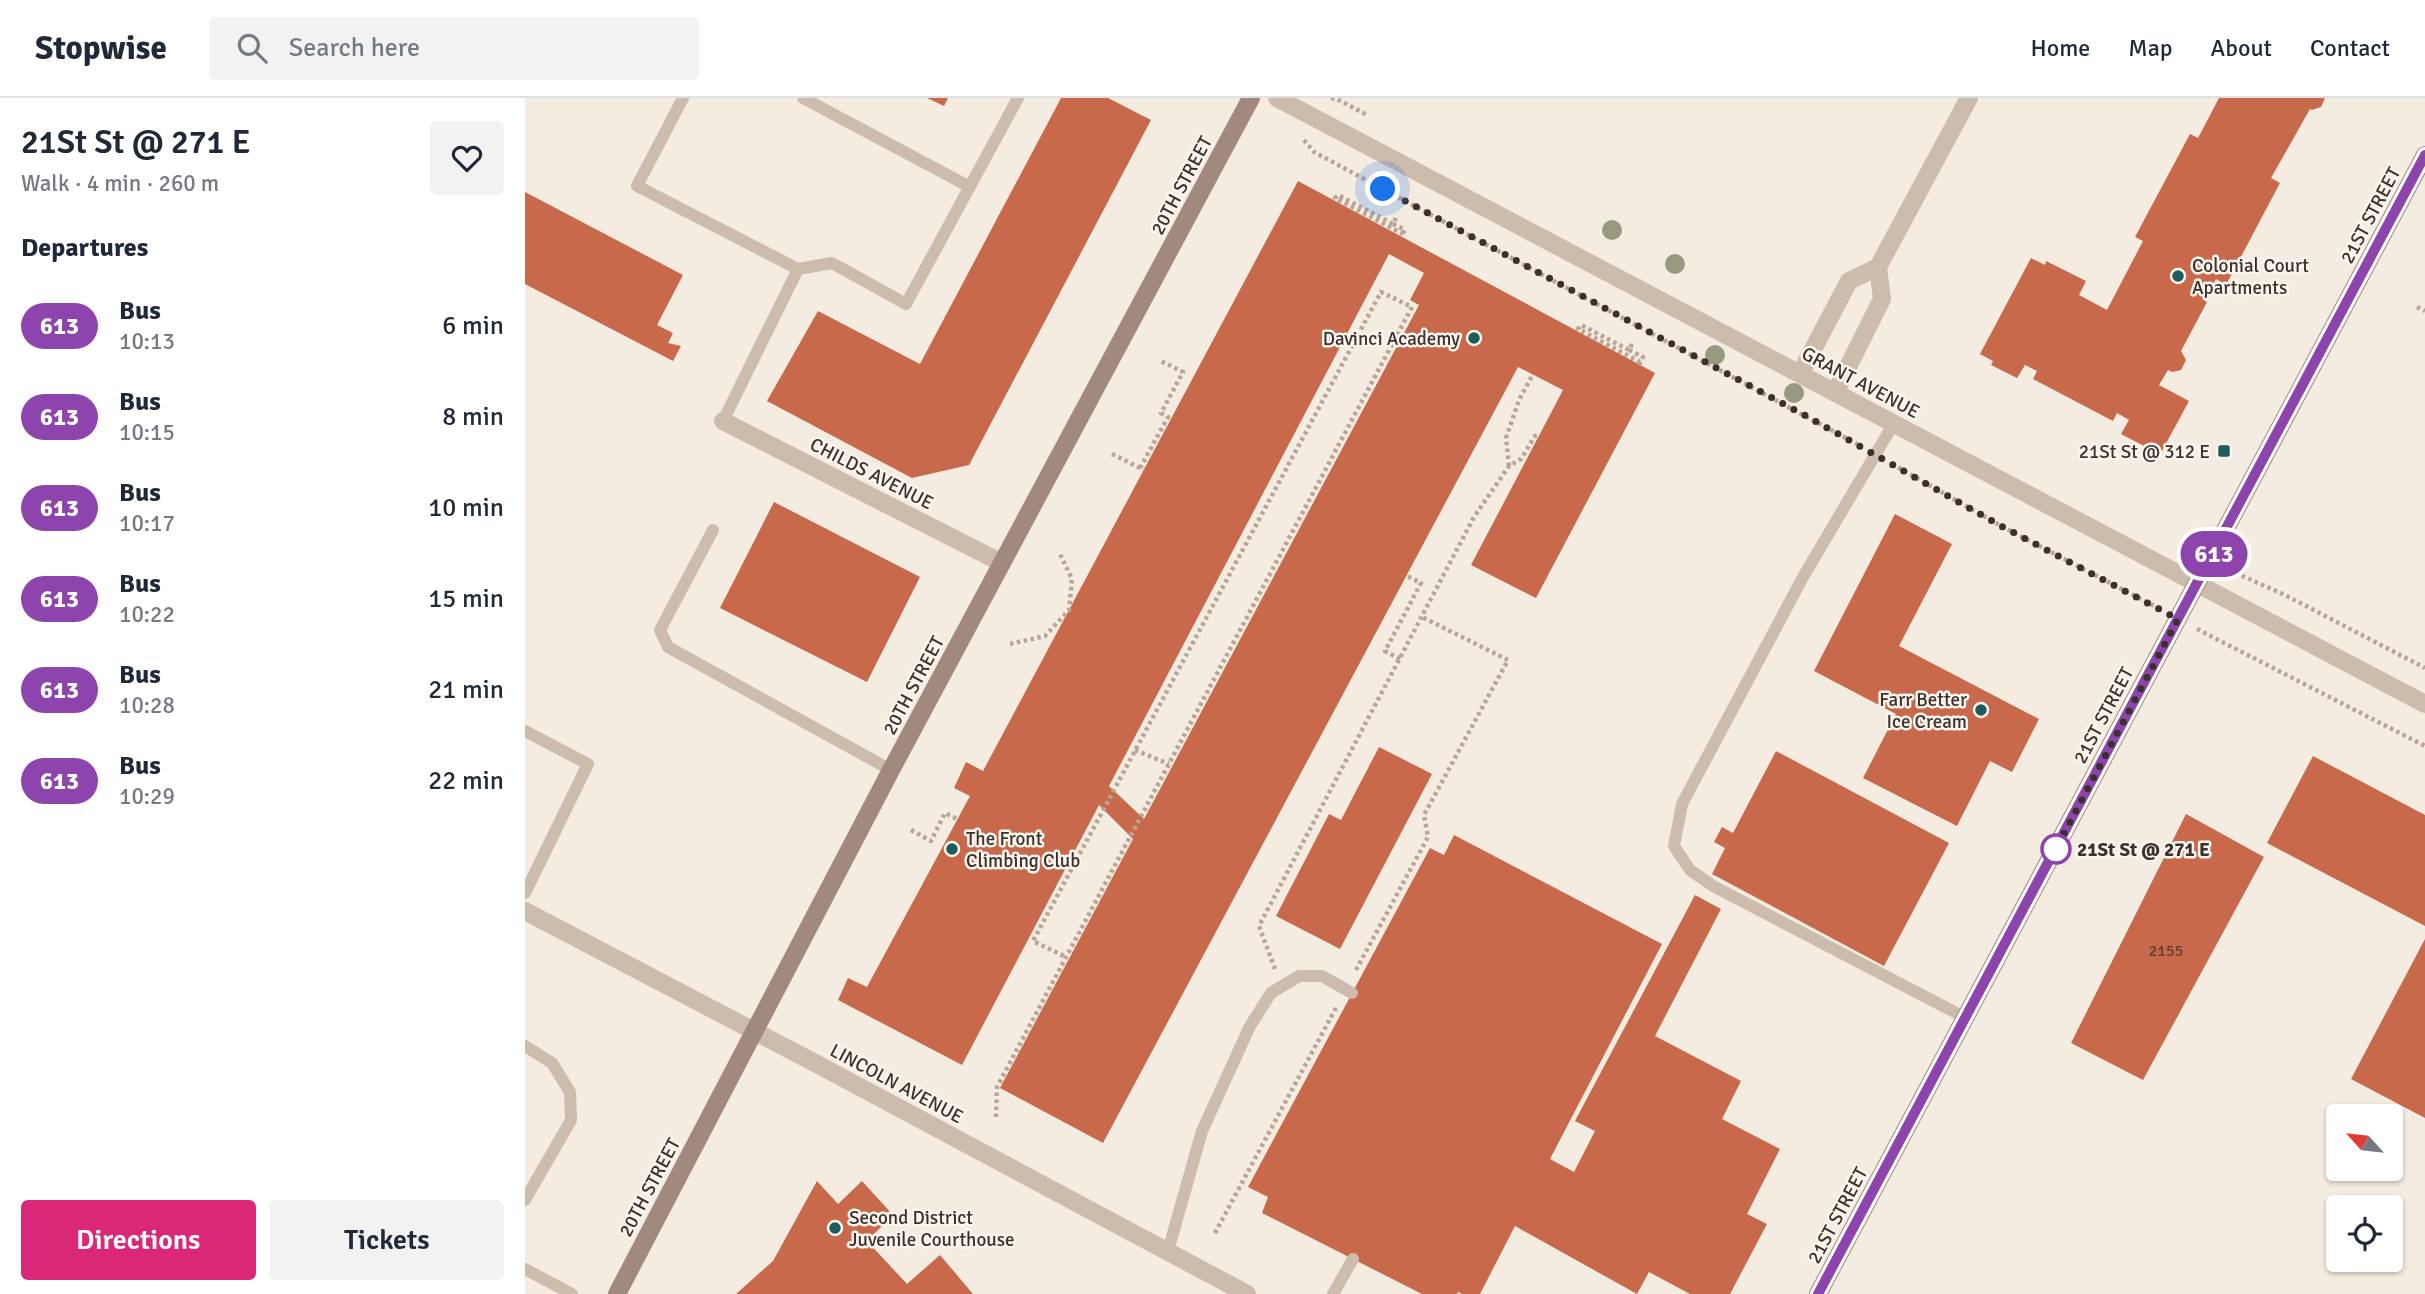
<!DOCTYPE html>
<html lang="en">
<head>
<meta charset="utf-8">
<style>
	:root { --surface:#fff; --page:#f2f2f3; --text:#1f2937; --muted:#747a83; --line:#e0e1e3; --accent:#db2777 }
	body { margin:0; font-family:Signika,sans-serif; background:var(--page); color:var(--text); height:100vh; display:flex; flex-direction:column; font-size:26px; white-space:nowrap }
	* { box-sizing:border-box; margin:0 }
	p { font-size:23px; color:var(--muted) }
	.icon { flex:none; width:38px; height:38px; fill:none; stroke:currentColor; stroke-width:2; stroke-linecap:round; stroke-linejoin:round }
	.map { position:relative; flex:1; overflow:hidden }
	.details { display:flex; flex-direction:column; background:var(--surface); width:525px }
	.details>* { flex:none }
	.badge { padding:0 14px; border-radius:23px; font-size:24px; line-height:46px }
	.needle { width:46px; rotate:297deg }
	.tools { position:absolute; left:1801px; top:1006px; display:grid; gap:14px }
	.tools a { display:grid; place-items:center; width:77px; height:77px; border-radius:7px; background:var(--surface); box-shadow:0 2px 5px #0004; font-size:35px }
	.you { position:absolute; width:35px; height:35px; margin:-18px; border:5px solid #fff; border-radius:50%; background:#1a73e8; box-shadow:0 0 0 10px #1a73e833 }
	.map>.badge { position:absolute; translate:-50% -50%; box-shadow:0 0 0 4px #fff }
	h2 { padding:0 21px; font-size:26px; line-height:63px }
	.round { display:grid; place-items:center; flex:none; width:74px; height:74px; border-radius:7px; background:var(--page) }
	.headline { display:flex; align-items:center; justify-content:space-between; height:119px; padding:0 21px }
	h1 { font-size:33px; font-weight:600; line-height:52px }
	.cta { display:flex; gap:14px; margin-top:auto; padding:14px 21px }
	.cta a { flex:1; height:80px; border-radius:7px; background:var(--accent); color:#fff; font-size:28px; font-weight:600; line-height:80px; text-align:center }
	.cta a+a { background:var(--page); color:var(--text) }
	ul { padding:0; list-style:none }
	li { display:flex; align-items:center; gap:21px; height:91px; padding:0 21px }
	li div { flex:1 }
	li b { display:block; font-size:26px }
	li em { font-style:normal }
	li .badge { min-width:77px; font-weight:700; text-align:center }
	header { display:flex; align-items:center; gap:42px; box-sizing:border-box; height:98px; padding:0 35px; background:var(--surface); border-bottom:2px solid var(--line) }
	header strong { font-size:33px }
	nav { display:flex; gap:38px; margin-inline-start:auto; font-size:24px }
	.search { width:490px; height:63px; background:var(--page); display:flex; align-items:center; gap:18px; box-sizing:border-box; padding:0 24px; border-radius:7px; color:var(--muted); font-size:26px }
	main { display:flex; flex:1; min-height:0 }
	.map>svg:first-child { display:block }
	.building { fill:#c8694b; fill-rule:evenodd }
	.lines { fill:none; stroke-linecap:round; stroke-linejoin:round }
	.path { stroke:#b9a596; stroke-width:4.5; stroke-dasharray:3.5 3.5; stroke-linecap:butt }
	.service { stroke:#cdbbac; stroke-width:12 }
	.minor { stroke:#cdbbac; stroke-width:18 }
	.tertiary { stroke:#cdbbac; stroke-width:18 }
	.secondary { stroke:#a18a7d; stroke-width:18 }
	.tree { fill:#969b7f }
	.line-casing { stroke:#fff; stroke-width:16 }
	.line { stroke:#8e44ad; stroke-width:10 }
	.walk { stroke:#3b302b; stroke-width:7; stroke-dasharray:0 12.6 }
	.poi-dot { fill:#1f5a5e; stroke:#fbf5ee; stroke-width:2.5 }
	.stop-dot { fill:#fff; stroke:#8e44ad; stroke-width:3.5 }
	.labels { text-anchor:middle; stroke-width:5; stroke-linejoin:round; paint-order:stroke }
	.number-label { font-size:16px; fill:#5e3e33 }
	.street-label { font-size:19px; fill:#3b302b; stroke:#fbf5ee }
	.poi-label { font-size:19px; fill:#3b302b; stroke:#fbf5ee; text-anchor:start }
	.stop-label { font-size:19px; font-weight:bold; fill:#3b302b; stroke:#fbf5ee; text-anchor:start }
</style>
</head>
<body>
<header>
<strong>Stopwise</strong>
<div class="search"><svg class="icon" aria-label="search" viewBox="0 0 24 24"><circle cx="10" cy="10" r="6"/><path d="M15 15l6 6"/></svg>Search here</div>
<nav><a>Home</a><a>Map</a><a>About</a><a>Contact</a></nav>
</header>
<main>
<section class="details">
<div class="headline"><div><h1>21St St @ 271 E</h1><p>Walk · 4 min · 260 m</p></div><a class="round"><svg class="icon" aria-label="heart" viewBox="0 0 24 24"><path d="M12 20l-8-8c-3-5 5-10 8-4 3-6 11-1 8 4z"/></svg></a></div>
<h2>Departures</h2>
<ul>
<li><span class="badge" style="background:#8e44ad;color:#fff">613</span><div><b>Bus</b><p>10:13</p></div><em>6 min</em></li>
<li><span class="badge" style="background:#8e44ad;color:#fff">613</span><div><b>Bus</b><p>10:15</p></div><em>8 min</em></li>
<li><span class="badge" style="background:#8e44ad;color:#fff">613</span><div><b>Bus</b><p>10:17</p></div><em>10 min</em></li>
<li><span class="badge" style="background:#8e44ad;color:#fff">613</span><div><b>Bus</b><p>10:22</p></div><em>15 min</em></li>
<li><span class="badge" style="background:#8e44ad;color:#fff">613</span><div><b>Bus</b><p>10:28</p></div><em>21 min</em></li>
<li><span class="badge" style="background:#8e44ad;color:#fff">613</span><div><b>Bus</b><p>10:29</p></div><em>22 min</em></li>
</ul>
<div class="cta"><a>Directions</a><a>Tickets</a></div>
</section>
<div class="map">
<svg width="1900" height="1196" viewBox="0 0 1900 1196">
	<rect width="100%" height="100%" fill="#f4ebe1"/>
	<path class="building" d="M402,0H423L419,8Z
		M536,0H583L626,22L444,367L387,380L242,303L293,213L395,266Z
		M1694,0H1800L1796,9L1787,12L1785,11L1746,80L1755,85L1701,187L1691,181L1680,203L1682,204L1656,253L1661,262L1656,272L1647,274L1643,272L1634,287L1664,303L1637,353L1625,347L1623,350L1596,336L1604,322L1592,315L1588,323L1508,281L1512,273L1500,267L1492,280L1466,267L1468,263L1455,256L1506,160L1520,167L1521,163L1561,183L1554,197L1582,212L1618,143L1610,139L1665,36L1673,40Z
		M773,83L1130,275L1011,500L946,467L1038,292L993,269L578,1045L475,990L608,741L574,707L437,967L313,902L323,880L342,889L445,698L429,690L441,664L458,673ZM864,156L899,175L885,202L894,207L619,721L584,688Z
		M0,94L158,177L132,227L148,235L143,245L156,248L148,263L0,186Z
		M249,404L395,479L342,584L195,510Z
		M1370,416L1427,446L1374,548L1514,621L1487,674L1465,663L1432,728L1338,680L1371,616L1289,573Z
		M854,649L907,676L815,851L751,818L804,716L816,722Z
		M1251,653L1424,745L1359,868L1187,776L1200,750L1189,744L1197,729L1208,735Z
		M1788,658L1900,717V828L1742,745Z
		M1661,716L1739,759L1618,982L1546,945Z
		M929,737L1137,846L1025,1061L1049,1074L1070,1033L1050,1023L1170,797L1196,811L1130,938L1216,983L1197,1021L1255,1051L1222,1116L1242,1126L1205,1196H1165L1124,1174L1112,1196L990,1128L955,1196H937L933,1194L932,1196H897L737,1115L743,1099L723,1089L905,750L919,757Z
		M1900,841V1020L1826,981Z
		M292,1083L313,1106L337,1083L368,1117L342,1143L382,1186L415,1157L448,1196H211L248,1163Z"/>
	<g class="lines">
		<path class="path" d="M806,0L812,1L842,17
			M779,42L789,54L1332,346
			M871,120L868,126L813,97L810,100L878,136
			M868,126L880,132L876,138
			M1892,209L1900,213
			M1107,246L1104,252L1056,227L1053,231L1115,264
			M1104,252L1118,259L1114,267
			M587,356L619,372
			M1367,366L1478,429L1633,510
			M984,368L981,340L994,302L1008,276
			M615,370L643,319L636,315L658,274L636,263
			M1704,472L1760,497L1900,570
			M1672,531L1900,648
			M485,546L520,538L544,512L547,481L534,454
			M875,561L860,553L896,485L882,478
			M610,652L644,666
			M386,732L406,743L420,715L432,721
			M750,871L734,828L949,419L984,368L996,361L1010,338L1014,337
			M831,872L903,739L899,717L983,562L897,519
			M471,1019L472,989L887,209L856,194L508,843L541,859
			M690,1135L812,908"/>
		<path class="service" d="M158,0L112,88L273,171L307,165L381,206L493,0
			M278,0L445,89
			M198,323L273,171
			M1369,325L1278,479L1157,706L1149,748L1165,772L1188,788L1441,920
			M188,432L135,532L143,549L366,672
			M0,633L63,666L0,795
			M0,948L27,965L45,994L46,1022L0,1102
			M643,1153L677,1033L725,928L746,895L774,878H797L827,895
			M0,1171L47,1196
			M808,1196L828,1161"/>
		<path class="minor" d="M1275,276L1324,183L1353,169L1444,0
			M1310,295L1357,201L1353,169
			M198,323L477,465"/>
		<path class="tertiary" d="M752,0L1900,606
			M0,813L290,965L722,1196"/>
		<path class="secondary" d="M92,1196L366,672L726,0
			M1293,1196L1900,57"/>
	</g>
	<g class="tree">
		<circle cx="1087" cy="132" r="10"/>
		<circle cx="1150" cy="166" r="10"/>
		<circle cx="1190" cy="257" r="10"/>
		<circle cx="1269" cy="295" r="10"/>
	</g>
	<g class="lines">
		<g class="line-casing">
			<path id="line" d="M1293,1196L1900,57"/>
		</g>
		<use href="#line" class="line"/>
		<path class="walk" d="M858,91L1283,319L1478,429L1653,521L1527,758L1531,751"/>
	</g>
	<g class="poi-dot">
		<circle cx="1653" cy="178" r="7"/>
		<circle cx="949" cy="240" r="7"/>
		<rect x="1692" y="346" width="14" height="14" rx="3.5"/>
		<circle cx="1456" cy="612" r="7"/>
		<circle cx="427" cy="751" r="7"/>
		<circle cx="310" cy="1130" r="7"/>
	</g>
	<circle class="stop-dot" cx="1531" cy="751" r="14"/>
	<g class="labels">
		<g class="number-label">
			<text x="1641" y="858">2155</text>
		</g>
		<g class="street-label">
			<text transform="translate(656 87) rotate(-62)" y="7">20TH STREET</text>
			<text transform="translate(1845 117) rotate(-62)" y="7">21ST STREET</text>
			<text transform="translate(1336 284) rotate(28)" y="7">GRANT AVENUE</text>
			<text transform="translate(347 375) rotate(27)" y="7">CHILDS AVENUE</text>
			<text transform="translate(388 587) rotate(-62)" y="7">20TH STREET</text>
			<text transform="translate(1578 617) rotate(-62)" y="7">21ST STREET</text>
			<text transform="translate(372 985) rotate(28)" y="7">LINCOLN AVENUE</text>
			<text transform="translate(124 1089) rotate(-62)" y="7">20TH STREET</text>
			<text transform="translate(1312 1117) rotate(-62)" y="7">21ST STREET</text>
		</g>
		<g class="poi-label">
			<text x="1667" y="174">Colonial Court<tspan x="1667" dy="22">Apartments</tspan></text>
			<text x="935" y="247" text-anchor="end">Davinci Academy</text>
			<text x="1685" y="360" text-anchor="end">21St St @ 312 E</text>
			<text x="1442" y="608" text-anchor="end">Farr Better<tspan x="1442" dy="22">Ice Cream</tspan></text>
			<text x="441" y="747">The Front<tspan x="441" dy="22">Climbing Club</tspan></text>
			<text x="324" y="1126">Second District<tspan x="324" dy="22">Juvenile Courthouse</tspan></text>
		</g>
		<g class="stop-label">
			<text x="1552" y="758">21St St @ 271 E</text>
		</g>
	</g>
</svg>
<div class="tools">
<a><svg class="needle" viewBox="-14 -14 28 28"><path d="M0-13l5 13h-10z" fill="#e53935"/><path d="M0 13l5-13h-10z" fill="#747a83"/></svg></a>
<a><svg class="icon" aria-label="locate" viewBox="0 0 24 24"><circle cx="12" cy="12" r="6"/><path d="M12 2v4M12 18v4M2 12h4M18 12h4"/></svg></a>
</div>
<div class="you" style="left:858px;top:91px"></div>
<b class="badge" style="left:1689px;top:456px;background:#8e44ad;color:#fff">613</b>
</div>
</main>
</body>
</html>
